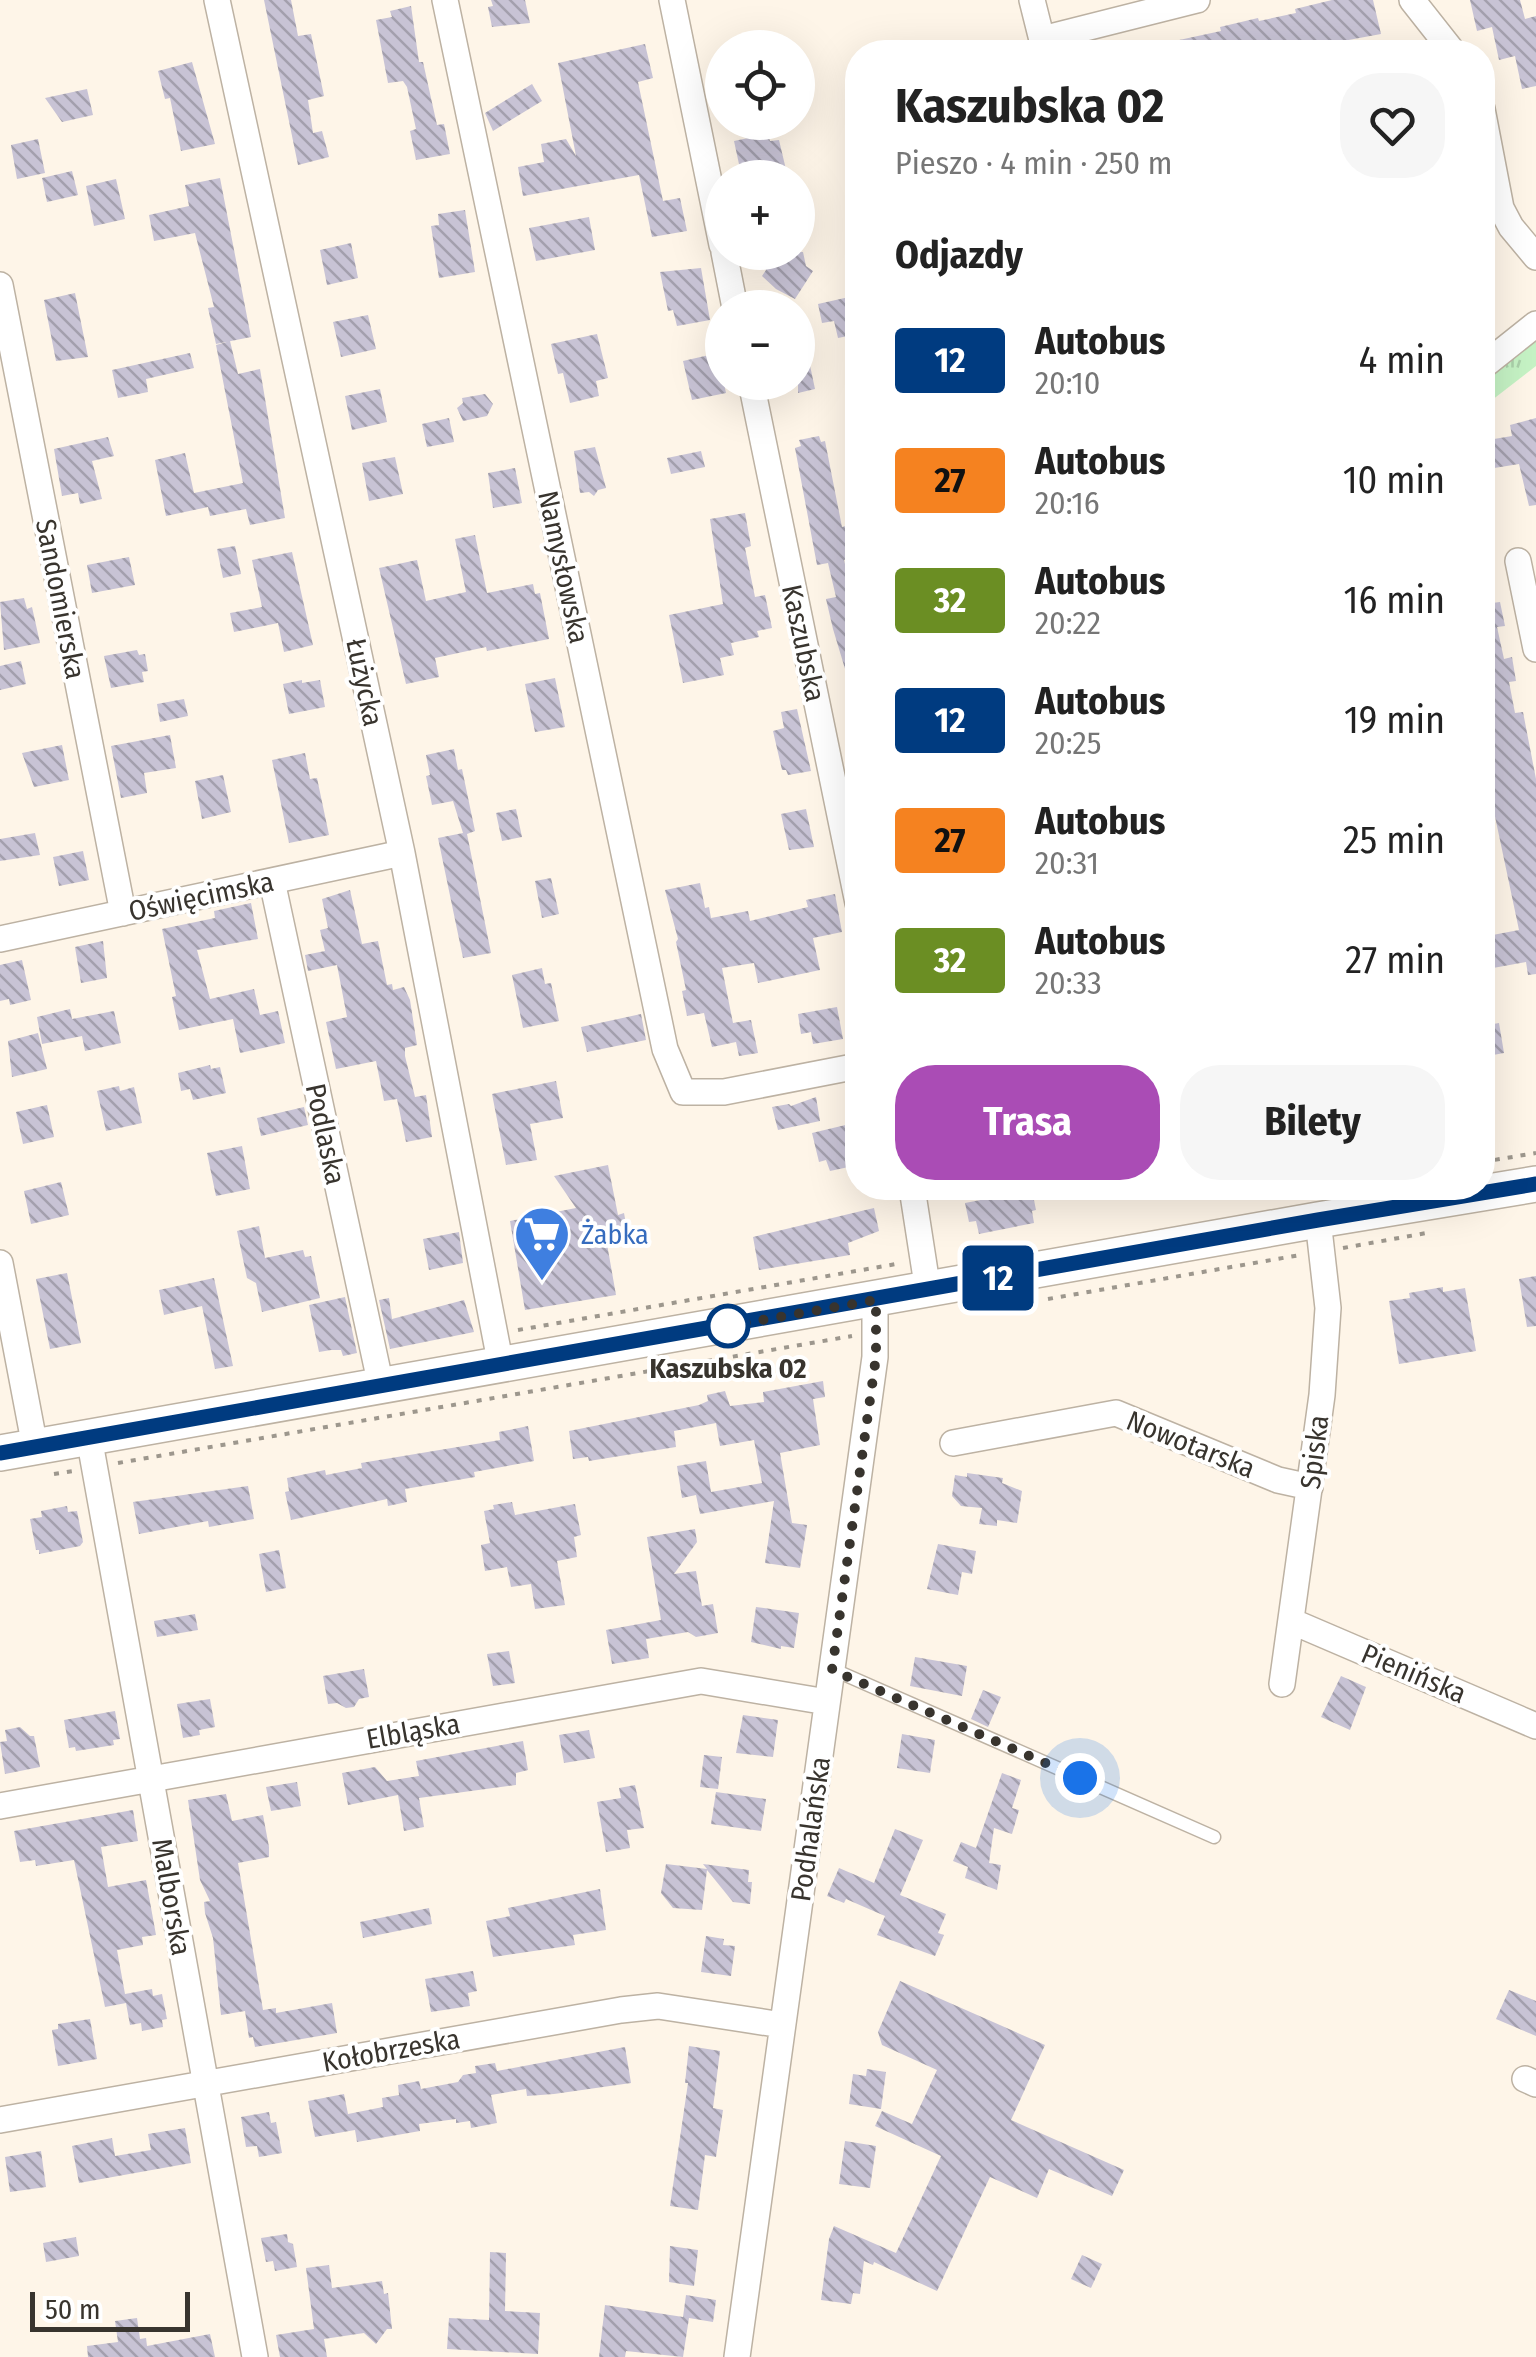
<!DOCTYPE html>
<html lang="pl">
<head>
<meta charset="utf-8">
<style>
	:root { --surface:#fff; --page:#f6f6f6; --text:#222; --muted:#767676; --accent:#aa4cb5 }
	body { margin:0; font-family:"Fira Sans Condensed",sans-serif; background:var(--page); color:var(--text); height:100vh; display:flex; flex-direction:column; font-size:38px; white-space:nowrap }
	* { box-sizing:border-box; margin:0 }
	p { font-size:32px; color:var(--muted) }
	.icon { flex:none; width:55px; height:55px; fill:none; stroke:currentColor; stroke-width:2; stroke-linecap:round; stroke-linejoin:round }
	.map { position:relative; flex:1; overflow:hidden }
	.drawer { position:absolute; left:845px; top:40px; width:650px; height:1160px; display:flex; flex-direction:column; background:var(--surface); border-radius:40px; box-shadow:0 10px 40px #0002 }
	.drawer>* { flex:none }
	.badge { padding:0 20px; border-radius:8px; font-size:35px; line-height:65px }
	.tools { position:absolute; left:705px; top:30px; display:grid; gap:20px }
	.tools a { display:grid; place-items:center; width:110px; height:110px; border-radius:50%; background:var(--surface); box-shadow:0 10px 40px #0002; font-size:50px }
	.scale { position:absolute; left:30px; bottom:25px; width:160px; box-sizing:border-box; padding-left:10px; border:5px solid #38342e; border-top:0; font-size:28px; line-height:35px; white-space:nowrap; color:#38342e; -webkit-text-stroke:8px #fff; paint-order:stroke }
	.you { position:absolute; width:50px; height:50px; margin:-25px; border:8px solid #fff; border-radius:50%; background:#1a73e8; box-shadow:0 0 0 15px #1a73e833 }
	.map>.badge { position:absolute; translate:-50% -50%; box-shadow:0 0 0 5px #fff }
	h2 { padding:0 50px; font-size:38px; line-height:90px }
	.round { display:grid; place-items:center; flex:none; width:105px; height:105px; border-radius:40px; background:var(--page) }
	.head { display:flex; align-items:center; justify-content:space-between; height:170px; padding:0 50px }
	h1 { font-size:48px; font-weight:700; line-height:75px }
	.action { display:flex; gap:20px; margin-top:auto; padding:20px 50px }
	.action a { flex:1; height:115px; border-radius:40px; background:var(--accent); color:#fff; font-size:40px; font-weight:700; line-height:115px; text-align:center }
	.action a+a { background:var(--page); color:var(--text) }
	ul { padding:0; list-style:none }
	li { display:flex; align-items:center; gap:30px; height:120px; padding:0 50px }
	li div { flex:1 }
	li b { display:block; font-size:38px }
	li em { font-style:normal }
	li .badge { min-width:110px; font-weight:700; text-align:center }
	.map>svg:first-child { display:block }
	.grass { fill:url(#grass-tufts) }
	.building { fill:url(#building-back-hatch) }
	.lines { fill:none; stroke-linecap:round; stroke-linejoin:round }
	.lane-casing { stroke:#bdb2a3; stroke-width:15 }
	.street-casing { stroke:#bdb2a3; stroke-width:28 }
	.secondary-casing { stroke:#bdb2a3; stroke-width:38 }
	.path { stroke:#9d978d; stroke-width:4; stroke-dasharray:5 8; stroke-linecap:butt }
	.lane { stroke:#fff; stroke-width:12 }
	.street { stroke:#fff; stroke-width:25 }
	.secondary { stroke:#fff; stroke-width:35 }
	.line-casing { stroke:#fff; stroke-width:22 }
	.line { stroke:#003b80; stroke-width:15 }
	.walk { stroke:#38342e; stroke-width:10; stroke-dasharray:0 18 }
	.stop-dot { fill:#fff; stroke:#003b80; stroke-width:5 }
	.labels { text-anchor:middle; stroke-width:8; stroke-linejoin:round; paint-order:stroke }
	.street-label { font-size:28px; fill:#38342e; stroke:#fff }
	.shop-label { font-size:28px; fill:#366cbe; stroke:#fff; text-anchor:start }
	.stop-label { font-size:28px; font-weight:bold; fill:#38342e; stroke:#fff }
</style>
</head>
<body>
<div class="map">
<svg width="1536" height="2357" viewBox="0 0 1536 2357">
	<defs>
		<pattern id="grass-tufts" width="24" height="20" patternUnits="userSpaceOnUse" patternTransform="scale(2.5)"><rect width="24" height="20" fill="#c5f2c4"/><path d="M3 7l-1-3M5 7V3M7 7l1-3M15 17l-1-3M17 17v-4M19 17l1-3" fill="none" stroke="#aad0a9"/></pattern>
		<pattern id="building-back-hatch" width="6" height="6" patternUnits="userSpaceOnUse" patternTransform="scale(2.5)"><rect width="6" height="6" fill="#c8c3d5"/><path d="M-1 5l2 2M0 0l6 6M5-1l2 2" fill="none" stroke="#a39fad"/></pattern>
	</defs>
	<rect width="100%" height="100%" fill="#fef5e8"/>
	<path class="grass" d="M1536,340V366L1483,407V382Z"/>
	<path class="building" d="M264,0H291L298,36L311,34L324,96L308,100L313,133L322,131L329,157L298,165Z
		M491,0H525L530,23L492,27L488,7L493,6Z
		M1332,0H1373L1381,34L1305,48L1306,52H1157L1156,45L1221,31L1220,27L1258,18L1259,21L1296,13L1295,9Z
		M1470,0H1520L1525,19L1536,16V86L1522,89L1515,56L1499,60L1492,27L1477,31Z
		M411,6L419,62H423L437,125L444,124L450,154L416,160L410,131L416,129L407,87L403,81L388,83L376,20L392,17L390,11Z
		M645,44L653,78L638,82L663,201L680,198L687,231L652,237L639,175L523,196L518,167L544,162L541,144L566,139L576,156L558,63Z
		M192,62L215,144L181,151L170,98L165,99L158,71Z
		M532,84L542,101L493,131L485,113Z
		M87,89L93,115L62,122L45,98Z
		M768,134L770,141L779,140L788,178H742L734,141Z
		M38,139L45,173L17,179L11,145Z
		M72,171L78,195L47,202L42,178Z
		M220,178L251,337L216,344L208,308L214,307L195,233L154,241L149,215L189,206L185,185Z
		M116,179L125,219L94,226L86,186Z
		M465,210L475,272L439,278L431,226L439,225L438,214Z
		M589,217L595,250L536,261L529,228Z
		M351,243L358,278L327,285L320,250Z
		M762,252H803L806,266L813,271L795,299L776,289L762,276L766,270Z
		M701,268L710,320L677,326L673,310L668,311L660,272Z
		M75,293L88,357L56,361L44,300Z
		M858,295V334L838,338L834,321L822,323L818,304Z
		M368,315L376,349L341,357L333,322Z
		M597,334L608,378L596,381L599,396L570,403L563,373L558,374L551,344Z
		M230,341L238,374L260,369L285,518L250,525L246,509L210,516L208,507L166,516L155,460L185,453L194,493L243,483L216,345Z
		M805,342L815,389L798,393V343Z
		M190,353L194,368L146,379L148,392L118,398L112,370Z
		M718,353L726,393L692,400L683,361Z
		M380,389L387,422L352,430L345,396Z
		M485,394L493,404L487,416L463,421L457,408L463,403L462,398Z
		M449,418L454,442L427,447L422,424Z
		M1536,418V505L1529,506L1519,464L1482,470V441L1512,436L1510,425Z
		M819,436L821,442L825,441L842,527L849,525L855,557L844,560L852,593L858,592V691L852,692L833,629L826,599L836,597L828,563L817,565L795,448L801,446L799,440Z
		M108,437L114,456L92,461L102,499L80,504L78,493L62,496L54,449Z
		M595,447L606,488L598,490L594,496L589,492L580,493L574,451Z
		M701,451L705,467L671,474L667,458Z
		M395,457L403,494L369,501L362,463Z
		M515,468L522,503L493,508L488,473Z
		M745,513L751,546L745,548L755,597L765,595L772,628L757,631L759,637L731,643L734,655L720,658L724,675L683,683L669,615L723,604L710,519Z
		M475,535L487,593L533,584L535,594L540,593L549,639L487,651L486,647L435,658L439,677L406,684L379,568L417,560L426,601L466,592L455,539Z
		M235,546L241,574L223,578L217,549Z
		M292,552L313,645L284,652L278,623L234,632L230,613L262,607L252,560Z
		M129,557L135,585L92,593L87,565Z
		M1482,594H1490L1492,603L1500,602L1505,626L1497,627L1504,659L1512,657L1516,681L1509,682L1515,713L1523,712L1536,779V974L1528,975L1526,962L1482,970V937L1519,930L1482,755Z
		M24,598L27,609L32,607L40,643L4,650L0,602Z
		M137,650L139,655L145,654L148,671L142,672L144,682L111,688L104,656Z
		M21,661L26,684L0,690V666Z
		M555,678L565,727L535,732L525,684Z
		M302,680V683L320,680L325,707L289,714L283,684Z
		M184,699L188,716L160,722L157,704Z
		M797,709L811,771L788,775L786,770H782L773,731L784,728L781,712Z
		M170,735L176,768L144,773L147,793L121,798L111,746Z
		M62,745L69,780L34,787L22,753Z
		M454,749L458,770L462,769L475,831L467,834L491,953L463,958L438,838L463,833L453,801L432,805L426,776L430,775L426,755Z
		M305,753L310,779L317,778L329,835L289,843L272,760Z
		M223,775L231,812L202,819L195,781Z
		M516,809L522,837L502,841L496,813Z
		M806,809L814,847L789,850L781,814Z
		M35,833L40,855L0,861V839Z
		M83,851L89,880L59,886L53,857Z
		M551,878L559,914L542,918L535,881Z
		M700,883L705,908L709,907L711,918L748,911L750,921L808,907L806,900L835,894L842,932L813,938L820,970L758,983L754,963L722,968L733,1023L751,1020L758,1053L739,1056L736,1042L712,1047L704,1013L687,1016L682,991L686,990L676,942L678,939L665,890Z
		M350,890L362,944L378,941L387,985L392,984L393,990L404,987L410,1000L417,1045L405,1048V1056L415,1097L426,1095L432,1137L406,1142L397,1099L384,1101L376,1061L336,1069L326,1022L347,1017L337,965L308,971L305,955L325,951L320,930L328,928L322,899Z
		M251,903L258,939L197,950L210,999L254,989L260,1015L278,1011L285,1043L240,1053L233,1019L179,1030L172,997L176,996L162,929L215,918L214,911Z
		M103,941L107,978L81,983L75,947Z
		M22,960L31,1000L10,1005L9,999L0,1001V965Z
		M542,968L545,984L551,983L559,1021L523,1028L512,975Z
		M837,1007L843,1039L813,1044L811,1032L801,1034L798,1014Z
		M70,1009L72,1019L114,1011L121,1043L85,1051L82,1036L42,1044L37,1017Z
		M641,1014L646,1040L587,1052L581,1027Z
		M1499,1023L1504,1053L1482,1057V1026Z
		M38,1033L47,1069L12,1077L8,1041Z
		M210,1065L211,1069L220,1067L226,1093L193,1100L190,1089L181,1091L178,1073Z
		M556,1081L563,1118L530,1124L537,1160L506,1165L492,1094Z
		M119,1086L120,1091L134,1087L142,1123L106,1131L97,1091Z
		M816,1097L820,1121L778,1130L772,1107L789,1104L791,1106Z
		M47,1105L54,1137L23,1144L16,1112Z
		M304,1107L308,1125L261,1136L257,1118Z
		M858,1122V1165L830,1171L826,1160L819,1162L812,1133Z
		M242,1146L250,1189L216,1196L207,1153Z
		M608,1165L618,1215L624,1213L629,1240L607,1244L616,1295L525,1310L510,1221L576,1208L554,1176Z
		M61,1182L69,1215L31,1224L24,1191Z
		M1032,1190L1036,1210L1032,1211L1034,1223L979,1234L976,1221L969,1222L965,1203Z
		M874,1208L879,1231L848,1243L850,1255L759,1270L753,1237Z
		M259,1226L265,1258L303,1250L305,1257L311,1256L320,1298L262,1312L256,1283L247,1278L237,1231Z
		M459,1232L463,1263L429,1270L423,1239Z
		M67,1273L81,1343L50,1349L36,1279Z
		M1536,1276V1326L1527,1327L1519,1279Z
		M214,1278L233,1366L215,1369L202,1306L164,1315L159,1290Z
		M1443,1287V1292L1465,1288L1476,1351L1399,1364L1389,1301L1410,1298L1409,1293Z
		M345,1297L357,1353L343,1356L341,1350H331L319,1352L309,1305Z
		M389,1298L392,1319L464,1300L474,1332L390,1349L379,1300Z
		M823,1381L825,1397L813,1399L820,1445L780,1453L792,1523L807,1525L800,1568L765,1563L774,1501L700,1514L696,1495L682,1498L677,1466L706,1461L711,1492L762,1483L754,1440L720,1446L716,1423L674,1431L676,1447L589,1461L588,1457L573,1459L569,1431L699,1405L708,1401L707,1395L725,1391L730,1406L764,1402L763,1392Z
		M528,1426L534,1461L474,1472L475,1477L405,1489L407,1502L388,1506L387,1499L291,1520L285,1492L289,1491L287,1478L325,1470L326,1475L362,1468L361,1463L500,1440L499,1432Z
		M967,1473L1003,1478L1002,1483L1022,1491L1017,1523L997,1520V1526L979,1524L982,1508L961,1506L952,1496L955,1475L967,1477Z
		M248,1486L254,1519L209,1527L208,1521L139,1534L133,1502Z
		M512,1502L515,1515L575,1504L581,1535L574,1537L577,1557L557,1561L565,1605L535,1609L531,1584L511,1587L507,1567L485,1571L481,1545L490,1543L484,1511L494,1509L493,1505Z
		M67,1506L68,1512L77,1511L83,1542L80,1546L39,1554V1550H36L30,1519L42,1517L41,1511Z
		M695,1529L697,1542L674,1574L696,1571L702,1606L713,1604L718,1633L696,1637L688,1632L646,1639L649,1658L612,1664L606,1630L661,1620L647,1537Z
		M938,1544L976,1551L972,1574L962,1572L958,1595L927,1589Z
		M279,1550L286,1588L266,1592L259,1554Z
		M756,1607L799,1613L794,1648L781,1646V1649L751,1642Z
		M195,1614L198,1630L157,1637L154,1621Z
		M509,1651L515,1683L493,1686L487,1654Z
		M915,1657L967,1666L962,1696L910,1686Z
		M364,1669L369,1697L359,1699L354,1707L346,1708L337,1703L328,1704L323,1676Z
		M1341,1676L1366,1687L1350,1730L1321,1717Z
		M983,1690L1001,1697L988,1727L971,1719Z
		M210,1699L215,1727L199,1730L200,1735L183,1738L177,1704Z
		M115,1711L120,1739L113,1740L114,1745L76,1751L75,1747L69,1748L64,1720Z
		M743,1715L778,1720L773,1757L736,1753Z
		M20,1727L30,1736H34L40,1767L5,1774L0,1742L7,1741L5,1730Z
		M589,1730L595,1758L564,1763L559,1735Z
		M902,1734L935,1740L930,1773L897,1768Z
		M523,1741L528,1770L516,1773V1785L419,1798L424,1827L404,1831L398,1795L348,1805L342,1773L375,1767L387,1781L419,1776L416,1761Z
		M704,1755L722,1757L718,1789L700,1787Z
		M1002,1773L1021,1780L1012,1808L1019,1810L1012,1834L994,1828L989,1863L1001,1865L997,1890L965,1878L968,1867L953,1861L961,1842L976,1848Z
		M297,1782L301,1806L271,1811L266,1787Z
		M635,1785L644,1828L627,1830L630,1848L606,1852L597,1802L621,1798L619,1788Z
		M716,1792L766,1799L761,1831L711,1824Z
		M226,1794L232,1821L263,1815L269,1847V1857L238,1863L263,2010L276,2008V2013L332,2003L337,2033L255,2047L253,2037L249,2038L245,2011L221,2015L213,1938L205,1913L204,1902L210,1901L200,1880L188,1800Z
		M133,1810L138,1841L101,1847L108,1887L146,1880L156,1935L142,1937L143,1945L117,1950L125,1994L152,1989L153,1996L162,1994L167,2019L162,2020L163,2027L142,2031L141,2023L130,2025L126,2003L105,2007L74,1860L36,1866L35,1860L20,1862L14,1831Z
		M895,1829L923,1840L900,1895L946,1914L938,1933L944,1935L935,1956L877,1935L885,1916L846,1899L844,1903L827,1896L839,1868L874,1883Z
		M666,1864L707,1869L703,1864L749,1870L748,1882H752L750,1904L733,1902L707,1870L702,1910L673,1908L661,1893Z
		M600,1889L606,1930L573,1935L575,1945L493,1957L486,1921L510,1916L508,1908Z
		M429,1908L432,1924L363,1938L360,1922Z
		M706,1936L724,1939L723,1945L735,1946L731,1976L701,1972Z
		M473,1971L477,1991L468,1993L470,2006L431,2012L425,1979Z
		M900,1981L1045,2045L1011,2120L1124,2170L1112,2196L1049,2169L1037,2198L990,2177L937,2291L874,2262L873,2265L864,2261L860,2294L853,2293L851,2304L821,2300L829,2239L834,2226L896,2253L941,2156L875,2126L882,2111L912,2124L937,2070L882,2045L878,2032Z
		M1509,1990L1536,2001V2036L1496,2019Z
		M90,2019L97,2059L58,2066L52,2030L58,2029V2024Z
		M689,2046L720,2051L713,2108L723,2110L716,2157L705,2155L698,2210L670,2206L688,2083H685Z
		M625,2047L631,2083L554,2094L527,2096L526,2089L491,2095L497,2123L471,2128L470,2121L456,2123V2119L419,2124L420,2131L357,2142L355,2130L315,2137L308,2101L344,2094L348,2114L383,2107L382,2098L399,2095L398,2085L419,2081L421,2089L458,2082L463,2075L476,2073L475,2066L495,2063L497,2071Z
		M867,2069L886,2072L881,2109L849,2104L853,2074L866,2076Z
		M269,2112L271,2123L276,2122L282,2153L259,2157L257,2146L246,2147L241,2117Z
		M185,2128L191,2163L79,2183L72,2146L112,2138L115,2156L151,2150L148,2134Z
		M845,2141L876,2146L870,2188L839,2184Z
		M41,2151L46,2187L10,2192L5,2157Z
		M287,2234L288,2242L293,2244L297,2267L275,2271L273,2261L266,2262L261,2238Z
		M76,2237L79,2256L46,2262L43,2243Z
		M670,2246L698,2250L694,2286L669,2282Z
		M490,2252L506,2253L505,2311L540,2313L538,2354L447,2349L449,2318L489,2320Z
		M1082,2255L1102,2264L1091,2288L1071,2279Z
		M329,2265L332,2288L382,2281L384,2294L388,2293L392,2329H387L376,2344L364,2333L324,2339L327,2357H280L276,2335L314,2329L306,2268Z
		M686,2295L716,2300L713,2322L689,2318L683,2357L626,2351L625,2357H599L605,2305L683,2317Z
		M137,2318L140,2339L146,2338L147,2346L210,2334L215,2357H88L87,2346L118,2342L115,2321Z"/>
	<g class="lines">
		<g class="lane-casing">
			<path id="lane" d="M832,1669L1214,1837"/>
		</g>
		<g class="street-casing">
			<path id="street" d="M217,0L402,853L501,1366
				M445,0L665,1049L683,1092H724L858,1066
				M672,0L722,245
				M1032,0L1045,52
				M1412,0L1453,52
				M1042,39L1197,0
				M1482,109L1501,208L1511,227L1536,257
				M724,252L735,308
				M0,285L123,913
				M1482,367L1536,324
				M751,382L858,903
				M1518,561L1536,649
				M272,881L381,1386
				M0,939L402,853
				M912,1188L928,1291
				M0,1263L35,1447
				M89,1437L255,2357
				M953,1443L1116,1413L1278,1480L1310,1487
				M1291,1621L1536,1726
				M1282,1684L1322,1395L1328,1308L1318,1220
				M0,1806L701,1681L827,1702
				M1525,2079L1536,2084
				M0,2120L621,2010L658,2006L782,2025
				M737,2357L875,1357V1300"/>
		</g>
		<g class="secondary-casing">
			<path id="secondary" d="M0,1453L1318,1220L1536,1184"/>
		</g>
		<path class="path" d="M1482,1162L1536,1153
			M1343,1248L1432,1232
			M1048,1299L1300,1255
			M518,1330L902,1263
			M118,1463L852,1336
			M54,1474L74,1471"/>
		<use href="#lane" class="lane"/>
		<use href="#street" class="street"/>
		<use href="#secondary" class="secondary"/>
	</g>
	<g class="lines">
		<g class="line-casing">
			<path id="line" d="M0,1453L1318,1220L1536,1184"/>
		</g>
		<use href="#line" class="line"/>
		<path class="walk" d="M728,1326L876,1300V1357L832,1670L1080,1778"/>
	</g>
	<defs>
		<g id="supermarket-pin" transform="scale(2.875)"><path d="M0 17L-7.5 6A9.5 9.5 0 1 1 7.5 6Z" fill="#3f7fe0" stroke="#fff"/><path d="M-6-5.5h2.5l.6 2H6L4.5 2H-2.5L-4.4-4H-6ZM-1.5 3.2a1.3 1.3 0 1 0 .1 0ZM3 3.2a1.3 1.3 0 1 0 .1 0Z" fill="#fff"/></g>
	</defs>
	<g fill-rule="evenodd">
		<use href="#supermarket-pin" x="542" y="1234"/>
	</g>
	<circle class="stop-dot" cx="728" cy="1326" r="20"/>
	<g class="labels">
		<g class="street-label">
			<text transform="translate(564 567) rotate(78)" y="10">Namysłowska</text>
			<text transform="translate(61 599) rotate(79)" y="10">Sandomierska</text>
			<text transform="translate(804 643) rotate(78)" y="10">Kaszubska</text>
			<text transform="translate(365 682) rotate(78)" y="10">Łużycka</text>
			<text transform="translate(201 896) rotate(-12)" y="10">Oświęcimska</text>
			<text transform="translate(326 1134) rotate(78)" y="10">Podlaska</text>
			<text transform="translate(1191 1444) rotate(22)" y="10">Nowotarska</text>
			<text transform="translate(1314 1452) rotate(-83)" y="10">Spiska</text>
			<text transform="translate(1414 1673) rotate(23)" y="10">Pienińska</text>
			<text transform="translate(413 1731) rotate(-10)" y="10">Elbląska</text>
			<text transform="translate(810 1829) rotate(-82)" y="10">Podhalańska</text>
			<text transform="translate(172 1897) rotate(80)" y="10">Malborska</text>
			<text transform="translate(391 2050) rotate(-10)" y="10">Kołobrzeska</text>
		</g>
		<g class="shop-label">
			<text x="581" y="1244">Żabka</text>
		</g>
		<g class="stop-label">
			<text x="728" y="1378">Kaszubska 02</text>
		</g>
	</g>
</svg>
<div class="tools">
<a><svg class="icon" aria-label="locate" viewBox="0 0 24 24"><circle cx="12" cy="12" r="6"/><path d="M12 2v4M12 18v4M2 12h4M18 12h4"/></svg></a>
<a>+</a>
<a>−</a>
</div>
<div class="scale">50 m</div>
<div class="you" style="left:1080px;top:1778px"></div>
<b class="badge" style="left:998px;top:1278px;background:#003b80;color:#fff">12</b>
<section class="drawer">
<div class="head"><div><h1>Kaszubska 02</h1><p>Pieszo · 4 min · 250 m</p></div><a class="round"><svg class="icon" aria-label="heart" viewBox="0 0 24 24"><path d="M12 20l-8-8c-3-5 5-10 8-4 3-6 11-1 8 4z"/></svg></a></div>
<h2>Odjazdy</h2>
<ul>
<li><span class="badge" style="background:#003b80;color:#fff">12</span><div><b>Autobus</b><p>20:10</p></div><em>4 min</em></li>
<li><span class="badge" style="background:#f58220;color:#111">27</span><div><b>Autobus</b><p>20:16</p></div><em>10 min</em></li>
<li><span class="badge" style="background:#6b8e23;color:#fff">32</span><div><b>Autobus</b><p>20:22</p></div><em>16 min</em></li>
<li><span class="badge" style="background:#003b80;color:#fff">12</span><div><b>Autobus</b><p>20:25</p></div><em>19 min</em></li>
<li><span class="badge" style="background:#f58220;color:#111">27</span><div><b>Autobus</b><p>20:31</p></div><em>25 min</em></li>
<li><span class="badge" style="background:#6b8e23;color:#fff">32</span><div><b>Autobus</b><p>20:33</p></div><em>27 min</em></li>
</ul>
<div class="action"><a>Trasa</a><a>Bilety</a></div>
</section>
</div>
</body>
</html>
